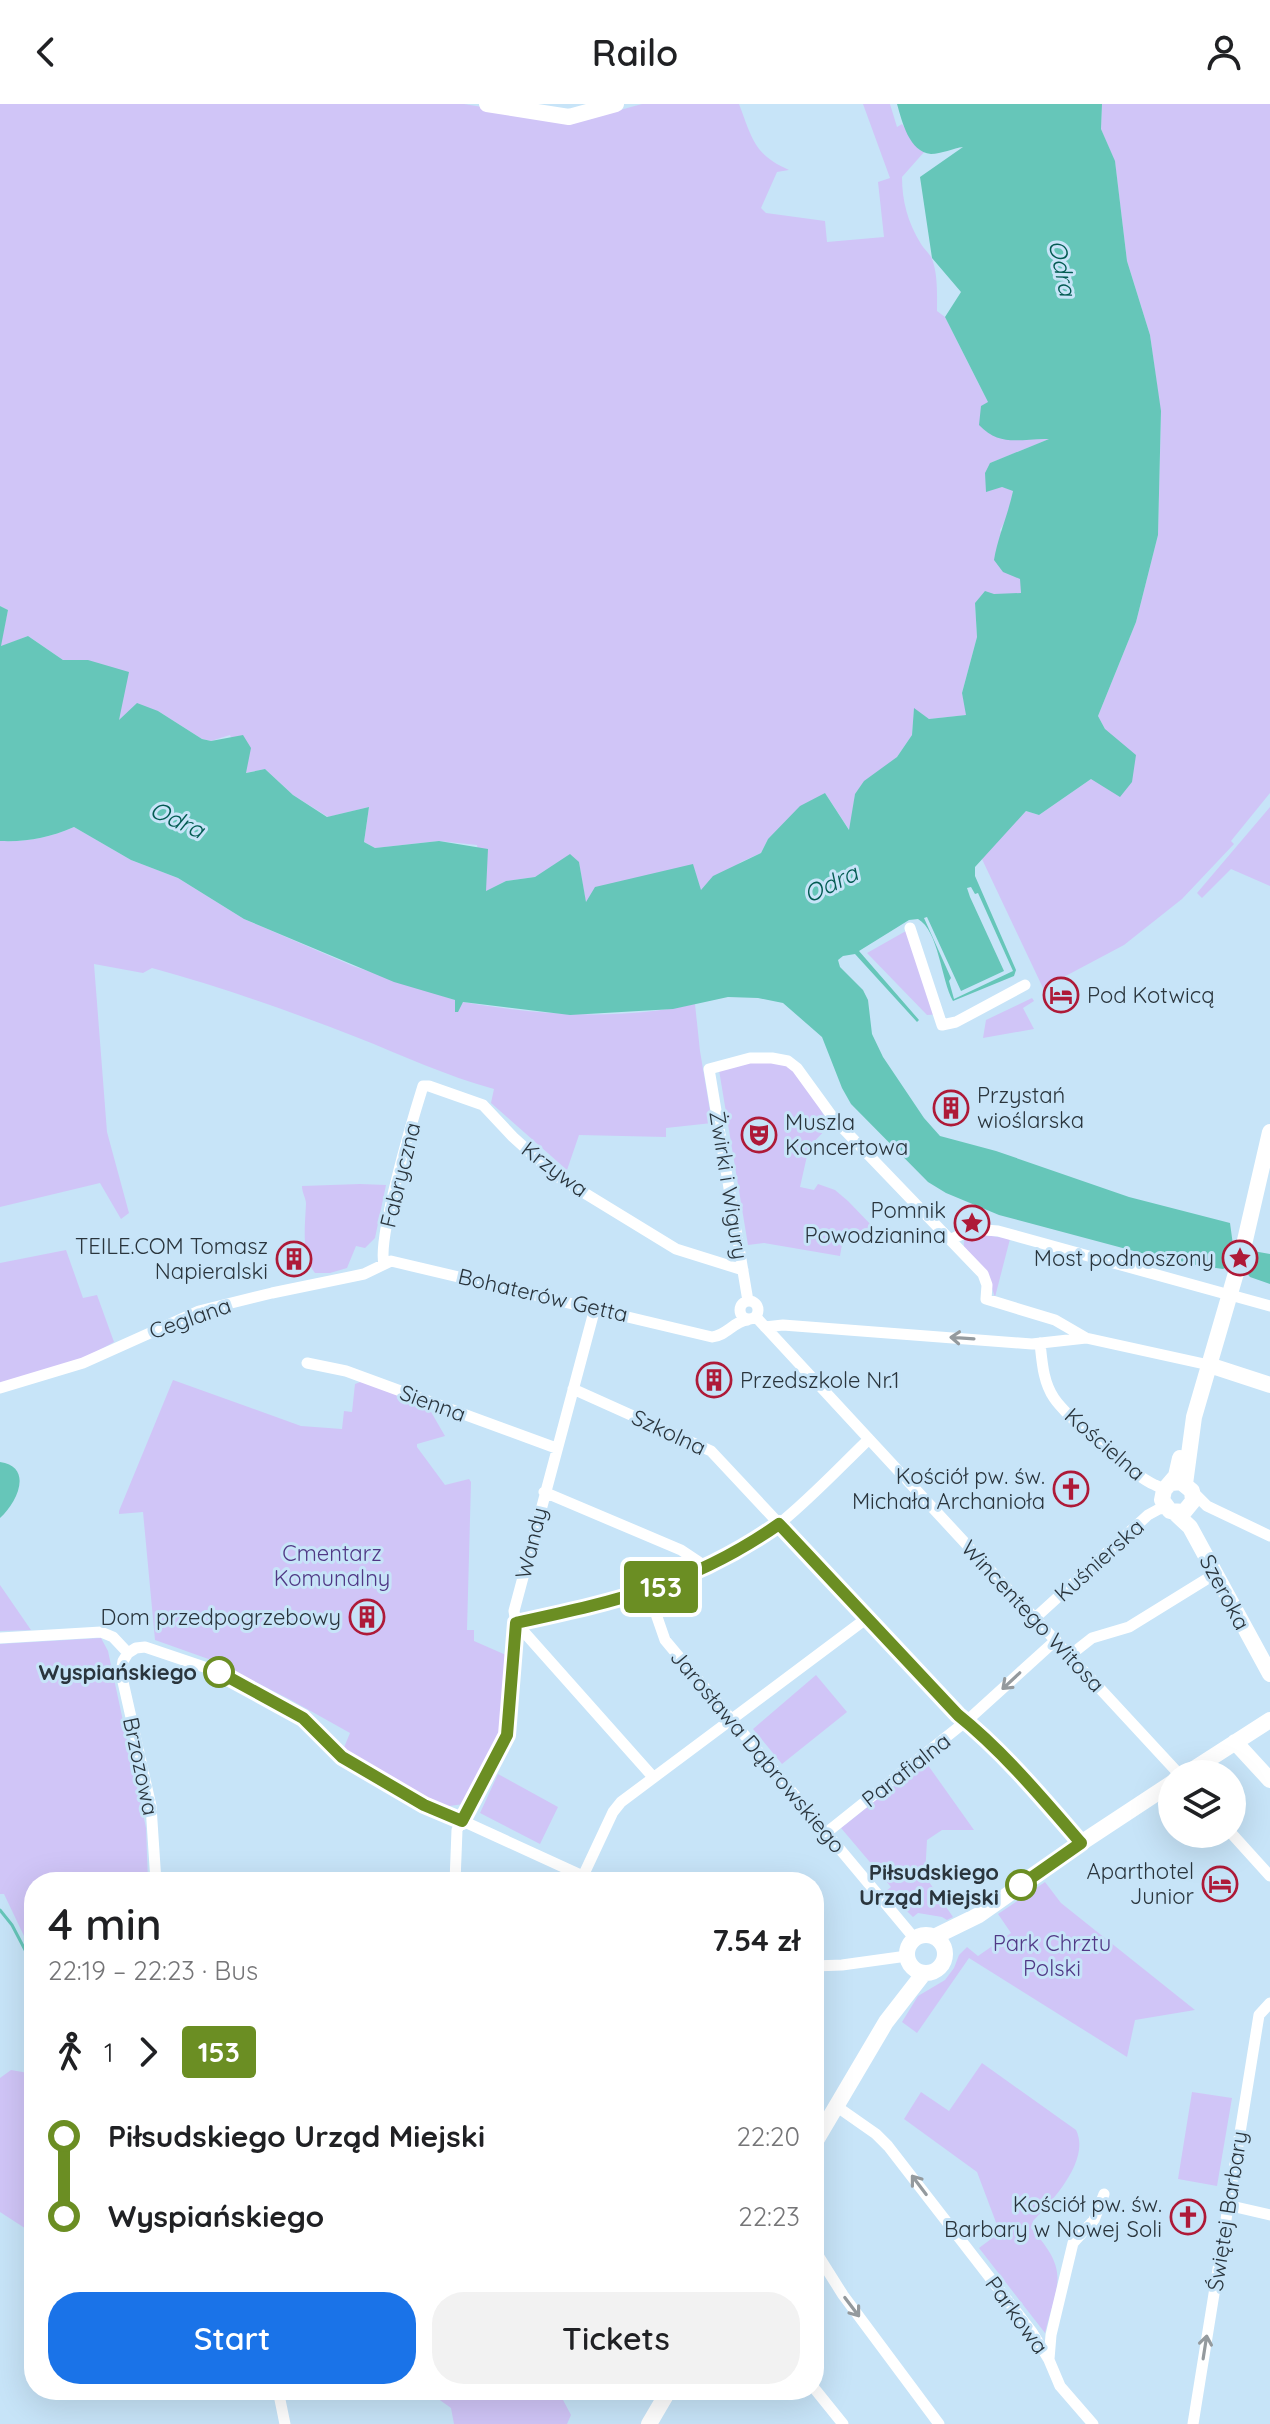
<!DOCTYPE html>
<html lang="en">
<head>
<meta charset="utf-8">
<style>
	:root { --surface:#fff; --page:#f2f2f2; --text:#202124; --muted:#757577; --accent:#1a73e8 }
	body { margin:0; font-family:Quicksand,sans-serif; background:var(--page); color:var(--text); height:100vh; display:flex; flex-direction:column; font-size:30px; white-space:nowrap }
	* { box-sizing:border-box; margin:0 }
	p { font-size:26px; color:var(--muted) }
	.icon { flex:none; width:44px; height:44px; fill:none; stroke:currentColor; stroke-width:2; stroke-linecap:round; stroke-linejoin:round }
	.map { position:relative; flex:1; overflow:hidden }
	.drawer { position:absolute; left:24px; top:1768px; width:800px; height:528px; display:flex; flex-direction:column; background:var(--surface); border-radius:32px; box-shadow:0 8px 32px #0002 }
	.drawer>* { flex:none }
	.badge { padding:0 16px; border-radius:6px; font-size:28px; line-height:52px }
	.tools { position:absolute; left:1158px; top:1656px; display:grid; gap:16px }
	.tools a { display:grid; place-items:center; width:88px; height:88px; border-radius:50%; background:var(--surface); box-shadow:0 8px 32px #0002; font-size:40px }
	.map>.badge { position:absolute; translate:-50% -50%; box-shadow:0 0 0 4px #fff }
	.legs { display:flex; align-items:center; gap:12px; height:88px; padding:0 24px; font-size:26px }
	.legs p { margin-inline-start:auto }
	.overview { display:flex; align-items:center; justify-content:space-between; height:136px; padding:0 24px }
	h1 { font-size:44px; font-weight:600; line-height:60px }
	.cta { display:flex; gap:16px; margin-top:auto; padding:16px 24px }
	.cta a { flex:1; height:92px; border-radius:32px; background:var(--accent); color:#fff; font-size:32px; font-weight:600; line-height:92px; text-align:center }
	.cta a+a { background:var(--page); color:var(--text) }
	ul { padding:0 24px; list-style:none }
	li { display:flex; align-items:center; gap:28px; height:80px; font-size:30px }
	li i { display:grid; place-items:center; width:12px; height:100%; margin:0 10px; background:currentColor }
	li i::after { content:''; width:20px; height:20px; margin:-10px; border:6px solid; border-radius:50%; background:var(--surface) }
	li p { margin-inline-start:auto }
	li:first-child i { background:linear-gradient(#0000 50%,currentColor 0) }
	li:last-child i { background:linear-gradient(currentColor 50%,#0000 0) }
	header { display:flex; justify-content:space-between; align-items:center; height:104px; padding:0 24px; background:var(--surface); font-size:36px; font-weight:600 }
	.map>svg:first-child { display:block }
	.green { fill:#d0c5f7 }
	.water { fill:#66c6b9 }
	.pier { fill:#c7e4f8 }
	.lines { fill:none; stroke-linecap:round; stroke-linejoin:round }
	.stream { stroke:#66c6b9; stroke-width:3 }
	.street { stroke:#fff; stroke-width:11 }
	.secondary { stroke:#fff; stroke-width:16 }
	.oneway { stroke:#949a9e }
	.line-1-casing { stroke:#fff; stroke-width:18 }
	.line-1 { stroke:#6b8e23; stroke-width:12 }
	.stop-1-dot { fill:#fff; stroke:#6b8e23; stroke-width:4 }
	.labels { text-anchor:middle; stroke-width:6; stroke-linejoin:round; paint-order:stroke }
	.poi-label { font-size:22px; fill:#2a353d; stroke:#c7e4f8; text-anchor:end }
	.street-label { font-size:22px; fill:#2a353d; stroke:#c7e4f8 }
	.park-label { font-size:22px; fill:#503885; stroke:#c7e4f8 }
	.stop-label { font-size:22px; font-weight:bold; fill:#2a353d; stroke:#c7e4f8; text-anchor:end }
	.water-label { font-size:24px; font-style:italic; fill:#035b52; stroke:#c7e4f8 }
</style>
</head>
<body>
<header><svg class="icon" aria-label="back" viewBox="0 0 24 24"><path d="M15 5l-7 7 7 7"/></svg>Railo<svg class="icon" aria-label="person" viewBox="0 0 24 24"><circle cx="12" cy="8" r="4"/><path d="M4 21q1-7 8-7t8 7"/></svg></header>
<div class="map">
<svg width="1270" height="2320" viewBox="0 0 1270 2320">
	<rect width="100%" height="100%" fill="#c7e4f8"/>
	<path class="green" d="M0,0H464L576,18L642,0H739C752,34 754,51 789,66L777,68L761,104L766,109L825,117L827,138L884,133L878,78L890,74L863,0H890L897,23L902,20L918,44L925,47L902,73C902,97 908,119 921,140C924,145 930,150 932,155C938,171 937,190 937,207L945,213L988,298L1052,334L990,359L1002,383L1013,386L1008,412L1000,426L1021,475V490H994L975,499L977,533L962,589L967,611L929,615L914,605L912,631L897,653L855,690L850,727L825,689L768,735L761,749L741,758L701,787L693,761L586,800L579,758L535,773L506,777L485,788L477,741L439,737L375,744L364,738L369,703L328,713L293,691L265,665L245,669L230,631L211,637L202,635L158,607L118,618L88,556H63L28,532L0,543L8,506L0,502Z
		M1102,0H1270V689L1231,737L1234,740L1182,795L1124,841L1043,884L981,753L1026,707L1039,711L1091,675L1105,625L1098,612L1136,518L1158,431L1161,311L1150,231L1127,157L1115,58L1101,25Z
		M1270,703V782L1231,765L1202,794L1197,789Z
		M74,723L131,756L178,774L244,815L353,862L455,896V907L463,898C539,911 619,917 695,900L700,947L712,1019L666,1024V1033L579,1031L567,1066L491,999L494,985C446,972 402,951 356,933C289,907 222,883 152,864L143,869L94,860L107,1028L129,1109L121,1115L100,1079L0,1103V737C28,738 48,734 74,723Z
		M913,823L943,910L927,911L867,849Z
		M1032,894L1034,897L1023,904L1034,925L983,934L986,916Z
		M740,958C753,959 767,957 779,959C803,963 817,1003 830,1021L809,1043L800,1083L814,1086L818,1080L835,1086L848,1097L874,1124L875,1132L844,1129L840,1152L764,1139L748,1141L719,966Z
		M360,1080L386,1081L375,1134L365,1144L356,1142L347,1164L330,1169H315C301,1151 305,1122 306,1100C306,1094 302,1089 302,1082Z
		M975,1129L1010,1135L995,1193L989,1176L964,1143C963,1134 967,1131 975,1129Z
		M66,1146L83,1194L97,1191L114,1238L83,1255L0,1280V1159Z
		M173,1276L301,1322L342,1325L344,1307L352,1308L355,1280L363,1277L427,1301L445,1332L417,1340V1343L445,1381L469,1375L471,1378L467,1526H474V1537L506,1551L500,1631L464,1700L442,1703L343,1646L350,1629L291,1596L214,1557L155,1536L143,1408L119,1410V1407Z
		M0,1481L31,1526L0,1527Z
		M101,1534L108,1547L146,1724L148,1778H34V1853L4,1790H0V1540Z
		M816,1571L847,1608L782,1660L753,1625Z
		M925,1657L974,1726H942L927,1736L925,1772L953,1813L947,1816L942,1813L918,1809L913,1813L886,1787L891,1783L841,1724Z
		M498,1670L558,1703L540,1740L480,1709Z
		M1045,1778L1061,1799L1195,1906L1135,1916L1127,1953L969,1854L917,1929L902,1918L918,1892L945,1876L954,1864L959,1851L967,1843L978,1852L1011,1829L998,1810Z
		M982,1959L1076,2026C1091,2056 1052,2097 1033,2117L1031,2124C1070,2168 1058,2177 1045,2229L979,2144L995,2132L997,2121L977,2068L904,2015L921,1988L949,2007Z
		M11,1966L34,1970V2130L0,2108V1974Z
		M1192,1988L1232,1994L1217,2082L1178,2075Z
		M433,2286H569L562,2294L571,2311L567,2320H454L451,2304L437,2294Z"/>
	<path class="water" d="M897,0H1102L1101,25L1115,57L1127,157L1150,231L1161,307L1158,431L1136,518L1098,612L1105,625L1136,651L1132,678L1120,693L1091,675L1039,711L1026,707L975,763V772L1016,866L1014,872L953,897C941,876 939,827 918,815L909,816L859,847L919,916L917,918L855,850L843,852L838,856L840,863L863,886L868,896L872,930L883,953L924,1014L940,1032L996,1047L1129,1093L1230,1119L1233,1141L1236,1144L1270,1150V1180L1250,1173L1246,1168L1231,1161L1223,1165L1175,1158L999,1111L946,1089L928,1078L851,1000L842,984L822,933L783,899L758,894L728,893L673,905L570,911L463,898L458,908H455V896L394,878L244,815L178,774L131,756L74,723C48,734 28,738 0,737V502L8,506L1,542L28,532L63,556H88L129,568L119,616L137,599L158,607L202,635L211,637L243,631L251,644L246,669L265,665L293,691L327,713L369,703L364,738L375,744L439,737L488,745L486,787L506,777L535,773L570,750L579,758L586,798L595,783L693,760L701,786L713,772L761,749L768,735L800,702L825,689L849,726L855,690L864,677L897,653L912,631L914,604L929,615L966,611L962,589L977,533L975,499L985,487L994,490L1021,489L1020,475L1003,468L994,456C998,432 1008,411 1013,387L1002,383L986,388L985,369L990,359L1049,335C1021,334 1001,344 979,321L981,302L988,298L945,213L961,188L932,154L920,73L963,43C954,44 941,50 931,50C909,48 902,17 897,0Z
		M0,1358C34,1363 17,1399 0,1414Z"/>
	<path class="pier" d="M971,783L975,790L978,789L1013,867L954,895L949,877L951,874L924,814L927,813L961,887L1004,867L970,793L967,784Z"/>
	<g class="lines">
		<path class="stream" d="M0,1806L12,1821L34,1863"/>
		<path class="street" d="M910,824L942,921L956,918L1025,881
			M950,1136L972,1125L998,1127L1226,1190
			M384,1160C377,1134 413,1014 423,982H429L483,1001L513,1033L555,1071L676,1145L743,1166
			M1234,1192L1270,1202
			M740 1206a9 9 0 1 1 18 0a9 9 0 1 1-18 0Z
			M748,1197L709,965L750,954H772L788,957L797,964L834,1015L983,1170L987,1181L986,1195L1055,1216L1086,1234
			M756,1213L1179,1670
			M765,1223L783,1221L1032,1240L1086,1234L1209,1261
			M1040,1239C1042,1257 1043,1278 1054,1294C1066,1312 1135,1373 1155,1381C1161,1384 1161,1383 1167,1382
			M307,1259L346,1267L556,1344
			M0,1284L83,1259L199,1207L272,1189L364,1170L391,1157L712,1233C726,1232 734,1217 748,1216
			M573,1285L711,1347L958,1611C1003,1648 1042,1694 1081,1739
			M1192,1387L1207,1402L1270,1432
			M544,1388L681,1446L699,1458L703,1466
			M648,1487L665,1536L915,1835
			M1035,1514L1148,1411L1159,1405L1166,1404
			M0,1534L101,1528L113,1533L128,1549
			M1078,1545L1092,1534L1129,1523L1210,1473
			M653,1673L516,1519C608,1499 703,1480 779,1420C810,1395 839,1364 868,1336
			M826,1729L970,1614L1056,1536
			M1232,1730L1270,1772
			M583,1772L613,1708L621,1698L867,1514
			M156,1778L151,1702L121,1569L123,1557L128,1549L136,1544L145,1543L219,1568L293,1607L309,1619L334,1648L408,1692L596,1778
			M455,1778L457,1726L507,1631L516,1519L514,1507L595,1204
			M814,1862L842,1861L907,1852
			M836,2002L876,2030L888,2042L1032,2228L1049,2256L1060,2282L1093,2320
			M1227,2101L1270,2111
			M814,2145L843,2191L939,2320
			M1049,2255L1051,2231L1073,2139L1094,2116L1104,2090
			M814,2284L843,2320
			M278,2286L285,2320
			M1193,2320L1259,1911L1270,1899"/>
		<path class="secondary" d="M487,0L569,13L616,0
			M1209,1261L1270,1281
			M1171,1379L1181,1378L1192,1387L1193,1397L1184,1408L1170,1407L1162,1396L1164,1386L1176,1372L1180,1354
			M1185,1380L1194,1313L1243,1145L1270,1028
			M1175,1409L1190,1423L1270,1570
			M1235,1638L1270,1676
			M1186,1670L1270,1616
			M907 1850a19 19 0 1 1 38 0a19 19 0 1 1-38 0Z
			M934,1833L979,1811L1081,1739L1172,1679
			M814,2040L886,1918L924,1869
			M649,2320L669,2286"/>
	</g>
	<defs><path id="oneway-shaft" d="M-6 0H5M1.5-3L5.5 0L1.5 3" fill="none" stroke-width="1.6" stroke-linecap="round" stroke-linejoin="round" transform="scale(2)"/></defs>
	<g class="oneway">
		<use href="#oneway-shaft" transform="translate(962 1234) rotate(-176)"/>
		<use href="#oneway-shaft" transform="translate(1011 1577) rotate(137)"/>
		<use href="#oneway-shaft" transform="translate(919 2081) rotate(-127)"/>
		<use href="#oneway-shaft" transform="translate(852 2203) rotate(53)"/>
		<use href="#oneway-shaft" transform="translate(1205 2243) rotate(-81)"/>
	</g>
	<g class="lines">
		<g class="line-1-casing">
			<path id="line-1" d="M219,1568L303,1614L342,1653L424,1701L462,1717L507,1631L516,1519C617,1497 692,1481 779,1420L958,1611C1003,1647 1043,1695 1081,1739L1021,1781"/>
		</g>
		<use href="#line-1" class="line-1"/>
	</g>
	<defs>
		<g id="hotel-ring" transform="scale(1.8)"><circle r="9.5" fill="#c7e4f8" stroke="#ae1a38" stroke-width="1.5"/><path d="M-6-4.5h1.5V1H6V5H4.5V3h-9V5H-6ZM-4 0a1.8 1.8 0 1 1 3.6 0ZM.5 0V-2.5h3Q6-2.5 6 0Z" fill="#ae1a38"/></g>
		<g id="building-ring" transform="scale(1.8)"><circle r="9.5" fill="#c7e4f8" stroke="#ae1a38" stroke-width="1.5"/><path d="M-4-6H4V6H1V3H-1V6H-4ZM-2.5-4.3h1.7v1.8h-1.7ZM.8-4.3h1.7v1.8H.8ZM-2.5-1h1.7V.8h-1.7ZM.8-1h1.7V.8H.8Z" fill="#ae1a38"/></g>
		<g id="theatre-ring" transform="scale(1.8)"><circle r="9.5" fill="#c7e4f8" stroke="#ae1a38" stroke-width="1.5"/><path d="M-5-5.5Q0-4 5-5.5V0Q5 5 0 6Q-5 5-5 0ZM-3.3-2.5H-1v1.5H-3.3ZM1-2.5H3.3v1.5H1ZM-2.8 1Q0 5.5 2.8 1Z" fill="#ae1a38"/></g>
		<g id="sight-ring" transform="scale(1.8)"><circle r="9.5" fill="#c7e4f8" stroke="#ae1a38" stroke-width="1.5"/><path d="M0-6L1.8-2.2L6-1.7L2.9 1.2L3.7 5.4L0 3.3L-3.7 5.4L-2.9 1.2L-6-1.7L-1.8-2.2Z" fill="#ae1a38"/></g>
		<g id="church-ring" transform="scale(1.8)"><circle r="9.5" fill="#c7e4f8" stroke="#ae1a38" stroke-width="1.5"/><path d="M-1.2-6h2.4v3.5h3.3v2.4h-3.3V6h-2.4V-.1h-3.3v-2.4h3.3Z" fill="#ae1a38"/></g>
	</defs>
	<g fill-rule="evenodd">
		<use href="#hotel-ring" x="1061" y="891"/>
		<use href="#building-ring" x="951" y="1004"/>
		<use href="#theatre-ring" x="759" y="1031"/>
		<use href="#sight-ring" x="972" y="1119"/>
		<use href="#sight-ring" x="1240" y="1154"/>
		<use href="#building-ring" x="294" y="1155"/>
		<use href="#building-ring" x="714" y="1276"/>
		<use href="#church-ring" x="1071" y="1385"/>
		<use href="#building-ring" x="367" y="1513"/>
		<use href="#hotel-ring" x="1220" y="1780"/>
		<use href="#church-ring" x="1188" y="2113"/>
	</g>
	<g class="stop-1-dot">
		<circle cx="219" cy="1568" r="14"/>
		<circle cx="1021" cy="1781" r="14"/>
	</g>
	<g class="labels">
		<g class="poi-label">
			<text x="1087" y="899" text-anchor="start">Pod Kotwicą</text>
			<text x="977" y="999" text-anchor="start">Przystań<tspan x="977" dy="25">wioślarska</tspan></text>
			<text x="785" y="1026" text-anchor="start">Muszla<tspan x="785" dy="25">Koncertowa</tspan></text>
			<text x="946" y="1114">Pomnik<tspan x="946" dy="25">Powodzianina</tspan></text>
			<text x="268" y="1150">TEILE.COM Tomasz<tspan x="268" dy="25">Napieralski</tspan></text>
			<text x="1214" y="1162">Most podnoszony</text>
			<text x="740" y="1284" text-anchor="start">Przedszkole Nr.1</text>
			<text x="1045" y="1380">Kościół pw. św.<tspan x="1045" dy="25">Michała Archanioła</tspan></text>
			<text x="341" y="1521">Dom przedpogrzebowy</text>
			<text x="1194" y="1775">Aparthotel<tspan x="1194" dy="25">Junior</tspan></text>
			<text x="1162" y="2108">Kościół pw. św.<tspan x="1162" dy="25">Barbary w Nowej Soli</tspan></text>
		</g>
		<g class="street-label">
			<text transform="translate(555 1065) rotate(37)" y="8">Krzywa</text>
			<text transform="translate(400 1071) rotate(-76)" y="8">Fabryczna</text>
			<text transform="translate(729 1081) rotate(81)" y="8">Żwirki i Wigury</text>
			<text transform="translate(543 1191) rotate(13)" y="8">Bohaterów Getta</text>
			<text transform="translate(190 1214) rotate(-19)" y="8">Ceglana</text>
			<text transform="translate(433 1299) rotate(20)" y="8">Sienna</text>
			<text transform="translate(669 1328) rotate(25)" y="8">Szkolna</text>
			<text transform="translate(1105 1340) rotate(41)" y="8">Kościelna</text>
			<text transform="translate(531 1439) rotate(-76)" y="8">Wandy</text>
			<text transform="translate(1099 1456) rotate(-42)" y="8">Kuśnierska</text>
			<text transform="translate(1225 1488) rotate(62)" y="8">Szeroka</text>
			<text transform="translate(1033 1512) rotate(47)" y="8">Wincentego Witosa</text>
			<text transform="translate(758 1647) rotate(50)" y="8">Jarosława Dąbrowskiego</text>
			<text transform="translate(141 1662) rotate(78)" y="8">Brzozowa</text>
			<text transform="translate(906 1666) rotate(-38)" y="8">Parafialna</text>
			<text transform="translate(1227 2107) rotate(-81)" y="8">Świętej Barbary</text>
			<text transform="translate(1017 2211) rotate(54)" y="8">Parkowa</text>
		</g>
		<g class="park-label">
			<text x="332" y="1457">Cmentarz<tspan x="332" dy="25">Komunalny</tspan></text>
			<text x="1052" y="1847">Park Chrztu<tspan x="1052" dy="25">Polski</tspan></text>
		</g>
		<g class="stop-label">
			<text x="197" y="1576">Wyspiańskiego</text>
			<text x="999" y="1776">Piłsudskiego<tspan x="999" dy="25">Urząd Miejski</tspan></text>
		</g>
		<g class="water-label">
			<text transform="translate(1062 164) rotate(78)" y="8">Odra</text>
			<text transform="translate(177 716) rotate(25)" y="8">Odra</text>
			<text transform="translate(831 780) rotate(-26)" y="8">Odra</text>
		</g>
	</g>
</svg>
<div class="tools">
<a><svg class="icon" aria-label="layers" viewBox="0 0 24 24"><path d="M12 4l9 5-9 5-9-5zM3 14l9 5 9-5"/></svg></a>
</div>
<b class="badge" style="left:661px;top:1483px;background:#6b8e23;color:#fff">153</b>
<section class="drawer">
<div class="overview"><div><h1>4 min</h1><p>22:19 – 22:23 · Bus</p></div><b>7.54 zł</b></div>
<div class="legs"><svg class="icon" aria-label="walk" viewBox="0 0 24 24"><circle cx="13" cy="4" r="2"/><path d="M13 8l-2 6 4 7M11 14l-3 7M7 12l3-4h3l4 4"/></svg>1<svg class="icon" aria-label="forward" viewBox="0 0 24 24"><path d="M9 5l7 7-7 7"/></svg><b class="badge" style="background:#6b8e23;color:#fff">153</b></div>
<ul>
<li><i style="color:#6b8e23"></i><b>Piłsudskiego Urząd Miejski</b><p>22:20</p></li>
<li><i style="color:#6b8e23"></i><b>Wyspiańskiego</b><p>22:23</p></li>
</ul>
<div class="cta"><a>Start</a><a>Tickets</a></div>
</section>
</div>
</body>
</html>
